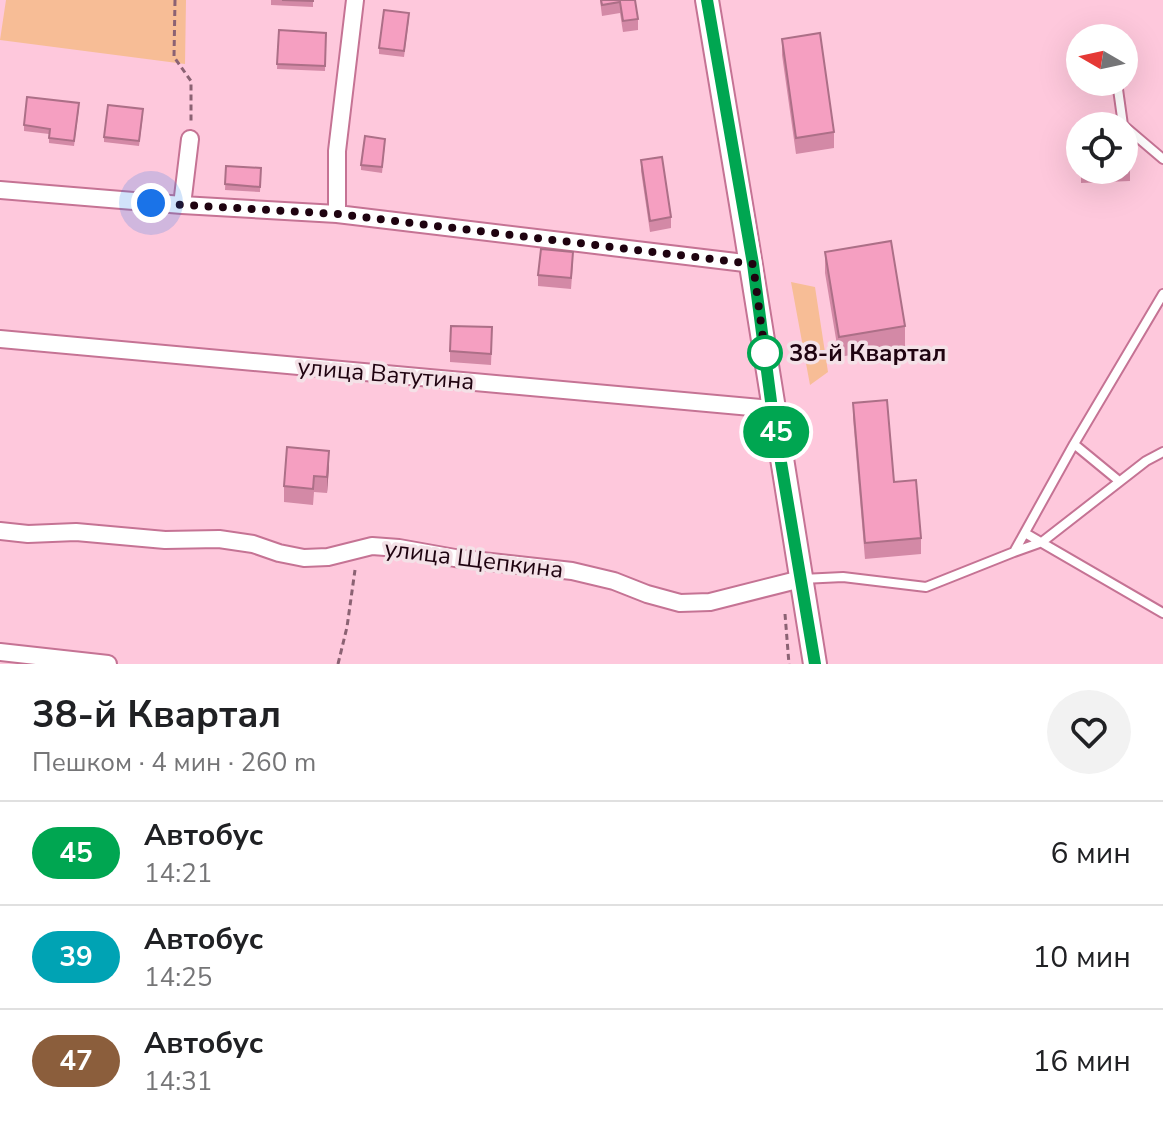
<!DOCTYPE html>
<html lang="ru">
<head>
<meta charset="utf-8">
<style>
	:root { --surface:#fff; --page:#f2f2f2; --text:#202124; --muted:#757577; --line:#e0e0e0 }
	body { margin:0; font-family:"Nunito Sans",sans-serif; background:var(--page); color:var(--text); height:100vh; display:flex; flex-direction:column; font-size:30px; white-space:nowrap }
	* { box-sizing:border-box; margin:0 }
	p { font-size:26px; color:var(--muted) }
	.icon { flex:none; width:44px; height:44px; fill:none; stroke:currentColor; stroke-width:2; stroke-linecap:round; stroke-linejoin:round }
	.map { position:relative; height:664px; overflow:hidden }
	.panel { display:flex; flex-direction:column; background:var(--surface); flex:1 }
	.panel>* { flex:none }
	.badge { padding:0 16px; border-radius:26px; font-size:28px; line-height:52px }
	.needle { width:52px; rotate:279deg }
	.fabs { position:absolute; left:1066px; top:24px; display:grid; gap:16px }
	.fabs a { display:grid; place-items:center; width:72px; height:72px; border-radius:50%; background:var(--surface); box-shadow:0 8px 32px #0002; font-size:40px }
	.you { position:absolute; width:40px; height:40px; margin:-20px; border:6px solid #fff; border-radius:50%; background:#1a73e8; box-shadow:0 0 0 12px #1a73e833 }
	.map>.badge { position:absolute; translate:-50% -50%; box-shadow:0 0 0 4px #fff }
	.round { display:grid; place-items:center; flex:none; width:84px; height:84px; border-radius:42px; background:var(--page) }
	.summary { display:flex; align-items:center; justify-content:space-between; height:136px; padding:0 32px }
	h1 { font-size:38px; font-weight:700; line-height:60px }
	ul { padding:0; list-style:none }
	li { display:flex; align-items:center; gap:24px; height:104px; padding:0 32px; border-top:2px solid var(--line) }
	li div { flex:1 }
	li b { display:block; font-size:30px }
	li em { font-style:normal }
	li .badge { min-width:88px; font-weight:700; text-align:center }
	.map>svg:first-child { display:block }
	.green { fill:#f7bd96 }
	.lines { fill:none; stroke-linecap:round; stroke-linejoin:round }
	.lane-casing { stroke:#c57394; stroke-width:12 }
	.street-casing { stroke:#c57394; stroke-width:20 }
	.secondary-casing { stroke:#c57394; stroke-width:26 }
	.path { stroke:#8b6273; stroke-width:3; stroke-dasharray:6 4; stroke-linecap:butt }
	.lane { stroke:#fff; stroke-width:8 }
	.street { stroke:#fff; stroke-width:16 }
	.secondary { stroke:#fff; stroke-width:22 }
	.wall { fill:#d389a6 }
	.shaded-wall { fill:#ac6f87 }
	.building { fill:#f59fc1; stroke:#ac6f87; stroke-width:2 }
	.line-casing { stroke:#fff; stroke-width:18 }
	.line { stroke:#00a651; stroke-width:12 }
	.walk { stroke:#1f0310; stroke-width:8; stroke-dasharray:0 14.4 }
	.stop-dot { fill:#fff; stroke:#00a651; stroke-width:4 }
	.labels { text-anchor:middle; stroke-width:7; stroke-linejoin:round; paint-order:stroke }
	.stop-label { font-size:24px; font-weight:bold; fill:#1f0310; stroke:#f4e1e7; text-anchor:start }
	.street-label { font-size:24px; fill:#1f0310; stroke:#f4e1e7 }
</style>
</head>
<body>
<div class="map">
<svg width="1163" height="664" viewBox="0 0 1163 664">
	<rect width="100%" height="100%" fill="#fec8dc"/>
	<path class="green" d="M6,0H186L185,64L0,40Z
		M791,282L815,287L828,372L810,385Z"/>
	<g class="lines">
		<g class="lane-casing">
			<path id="lane" d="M1117,82L1123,125L1163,159
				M1074,444L1119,481
				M1025,533L1163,613
				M1014,552L1042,542L1146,461L1163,452
				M802,579L843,577L926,587L1014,552L1074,444L1163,294"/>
		</g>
		<g class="street-casing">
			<path id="street" d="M0,190L182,205L337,214L753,264
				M182,205L190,139
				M337,214V151L355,0
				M0,339L772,409
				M0,531L28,534L76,532L165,540L219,539L253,544L279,553L304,558L328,557L372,546L399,548L455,558L572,571L614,581L647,594L680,603L710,602L801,579
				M0,652L108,664"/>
		</g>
		<g class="secondary-casing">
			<path id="secondary" d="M707,0C745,221 779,443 815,664"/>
		</g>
		<path class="path" d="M175,0L174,57L191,81V123
			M785,614L789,664
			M338,664L347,627L355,570"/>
		<use href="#lane" class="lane"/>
		<use href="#street" class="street"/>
		<use href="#secondary" class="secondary"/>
	</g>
	<path class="wall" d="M271,0H313V7L271,5Z
		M600,0H635L638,19V30L623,32L620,13L602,16Z
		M409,19L404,57L379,54V48Z
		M279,30L326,33L325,71L277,69Z
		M782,39L834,132V148L796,154L782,55Z
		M79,109L74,146L49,143V134L24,131V125Z
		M143,115L139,146L104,142V137Z
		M1124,127L1130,160V181L1081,183V170H1124Z
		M385,144L382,173L361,170V165Z
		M641,160L671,217V228L650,232L641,171Z
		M226,166L261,168L260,192L225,190Z
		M825,252L905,326V346L839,357L825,273Z
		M573,263L571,289L538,286V275Z
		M492,338L491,365L450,362V351Z
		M853,403L921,538V554L865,559L853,418Z
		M329,467L327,493L314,492L313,505L284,502V486Z"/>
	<path class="shaded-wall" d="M329,451V467L327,493V477Z"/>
	<path class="building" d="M282,0H313V1Z
		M601,0H635L638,19L623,21L620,2L602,5Z
		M384,10L409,13L404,51L379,48Z
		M279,30L326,33L325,66L277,64Z
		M820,33L834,132L796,138L782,39Z
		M27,97L79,103L74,141L49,138L50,129L24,125Z
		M108,105L143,109L139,141L104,137Z
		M1124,127H1129L1130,160L1124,161Z
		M365,136L385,139L382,167L361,165Z
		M662,157L671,217L650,221L641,160Z
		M226,166L261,168L260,187L225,184Z
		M891,241L905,326L839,337L825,252Z
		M541,249L573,252L571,278L538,275Z
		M451,326L492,327L491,354L450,351Z
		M887,400L894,482L916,480L921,538L865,543L853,403Z
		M287,447L329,451L327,477L314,476L313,489L284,486Z"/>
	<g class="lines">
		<g class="line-casing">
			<path id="line" d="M707,0L753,264L772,409L815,664"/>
		</g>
		<use href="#line" class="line"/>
		<path class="walk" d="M151,203L337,214L753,264L765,353"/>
	</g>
	<circle class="stop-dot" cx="765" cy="353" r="16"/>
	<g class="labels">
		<g class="stop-label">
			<text x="789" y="361">38-й Квартал</text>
		</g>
		<g class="street-label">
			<text transform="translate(386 374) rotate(5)" y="8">улица Ватутина</text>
			<text transform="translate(474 559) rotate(7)" y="8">улица Щепкина</text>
		</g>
	</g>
</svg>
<div class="fabs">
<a><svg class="needle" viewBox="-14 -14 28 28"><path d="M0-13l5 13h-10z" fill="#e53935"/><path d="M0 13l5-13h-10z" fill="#757577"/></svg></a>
<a><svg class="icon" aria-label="locate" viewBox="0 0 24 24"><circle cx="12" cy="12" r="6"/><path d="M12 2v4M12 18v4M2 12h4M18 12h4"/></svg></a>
</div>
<div class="you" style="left:151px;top:203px"></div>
<b class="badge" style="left:776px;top:432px;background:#00a651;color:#fff">45</b>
</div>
<section class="panel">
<div class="summary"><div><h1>38-й Квартал</h1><p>Пешком · 4 мин · 260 m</p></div><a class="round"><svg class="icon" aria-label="heart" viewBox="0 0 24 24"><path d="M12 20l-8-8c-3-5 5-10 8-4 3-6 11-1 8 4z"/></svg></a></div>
<ul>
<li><span class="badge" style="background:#00a651;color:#fff">45</span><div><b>Автобус</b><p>14:21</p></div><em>6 мин</em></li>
<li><span class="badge" style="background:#00a3b4;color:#fff">39</span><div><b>Автобус</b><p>14:25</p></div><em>10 мин</em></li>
<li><span class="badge" style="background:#8b5e3c;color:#fff">47</span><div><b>Автобус</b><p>14:31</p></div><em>16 мин</em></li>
</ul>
</section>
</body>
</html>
